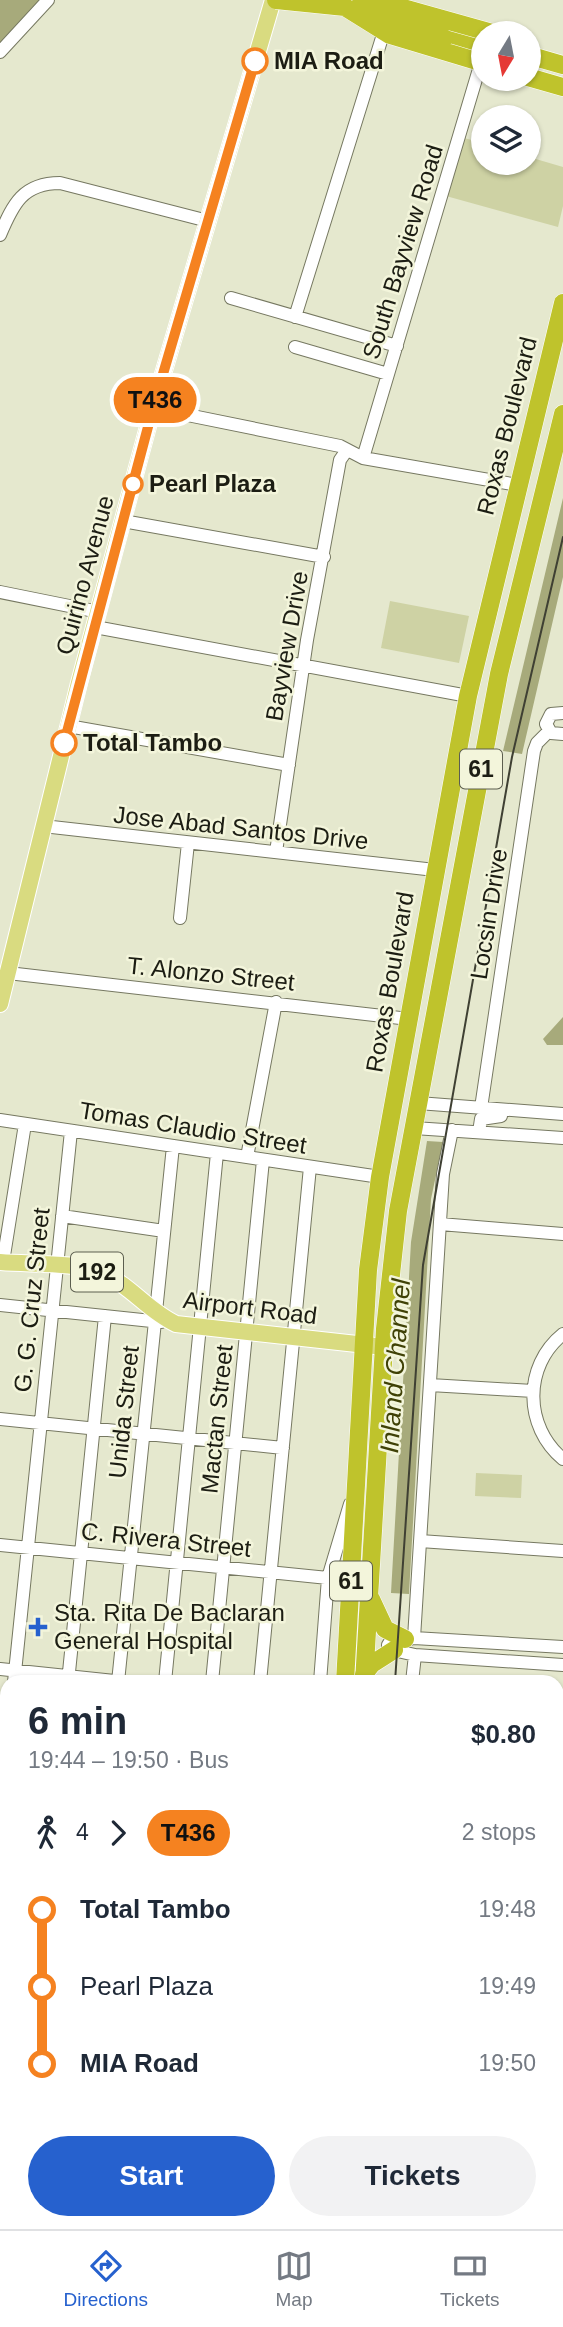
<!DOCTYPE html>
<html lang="en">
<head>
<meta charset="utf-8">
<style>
	:root { --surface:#fff; --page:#f2f2f3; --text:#1f2937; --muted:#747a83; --line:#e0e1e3; --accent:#2661ce }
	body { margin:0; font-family:Arial,sans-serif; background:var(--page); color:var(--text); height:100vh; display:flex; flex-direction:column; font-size:26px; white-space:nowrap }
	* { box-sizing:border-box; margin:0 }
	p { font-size:23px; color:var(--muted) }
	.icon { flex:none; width:38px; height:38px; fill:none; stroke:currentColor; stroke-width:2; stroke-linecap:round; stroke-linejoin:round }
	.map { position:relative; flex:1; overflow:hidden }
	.panel { position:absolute; left:0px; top:1675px; width:564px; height:555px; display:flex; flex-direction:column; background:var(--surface); border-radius:21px 21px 0 0; box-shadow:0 2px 5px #0004 }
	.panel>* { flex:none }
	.badge { padding:0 14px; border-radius:23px; font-size:24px; line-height:46px }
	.needle { width:46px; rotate:190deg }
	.fabs { position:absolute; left:471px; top:21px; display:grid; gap:14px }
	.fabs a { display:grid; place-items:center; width:70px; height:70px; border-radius:50%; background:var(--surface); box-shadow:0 2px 5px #0004; font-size:35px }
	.map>.badge { position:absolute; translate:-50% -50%; box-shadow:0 0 0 4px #fff }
	.legs { display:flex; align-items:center; gap:10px; height:77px; padding:0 28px; font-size:23px }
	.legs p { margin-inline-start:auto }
	.overview { display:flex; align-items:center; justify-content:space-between; height:119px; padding:0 28px }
	h1 { font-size:38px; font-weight:800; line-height:52px }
	.cta { display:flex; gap:14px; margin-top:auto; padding:14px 28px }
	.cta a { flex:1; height:80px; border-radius:42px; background:var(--accent); color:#fff; font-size:28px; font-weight:800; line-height:80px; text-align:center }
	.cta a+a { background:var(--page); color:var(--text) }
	ul { padding:0 28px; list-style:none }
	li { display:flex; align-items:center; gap:24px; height:77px; font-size:26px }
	li i { display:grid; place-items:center; width:10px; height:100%; margin:0 9px; background:currentColor }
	li i::after { content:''; width:18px; height:18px; margin:-9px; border:5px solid; border-radius:50%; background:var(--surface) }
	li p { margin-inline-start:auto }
	li:first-child i { background:linear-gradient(#0000 50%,currentColor 0) }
	li:last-child i { background:linear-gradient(currentColor 50%,#0000 0) }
	.dock { display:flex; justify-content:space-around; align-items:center; height:98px; border-top:2px solid var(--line); background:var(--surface); font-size:19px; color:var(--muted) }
	.dock a { display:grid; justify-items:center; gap:4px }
	.dock .on { color:var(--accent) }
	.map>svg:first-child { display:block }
	.green { fill:#ced2a4 }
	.water { fill:#a7aa7b }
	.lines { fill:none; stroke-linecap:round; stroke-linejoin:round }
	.minor-casing { stroke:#767861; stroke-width:14 }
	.major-casing { stroke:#fff; stroke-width:18 }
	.highway-casing { stroke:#fff; stroke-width:19 }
	.minor { stroke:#fff; stroke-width:12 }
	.major { stroke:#d9db80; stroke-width:16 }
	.highway { stroke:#bfc32c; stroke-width:18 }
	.tram { stroke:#3f4033; stroke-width:2 }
	.highway-bridge-casing { stroke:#fff; stroke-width:19; stroke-linecap:butt }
	.highway-bridge { stroke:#bfc32c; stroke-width:18 }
	.line-1-casing { stroke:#fff; stroke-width:16 }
	.line-1 { stroke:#f58220; stroke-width:10 }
	.stop-1-dot { fill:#fff; stroke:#f58220; stroke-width:3.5 }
	.poi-dot { fill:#2661ce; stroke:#f3f5db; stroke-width:2.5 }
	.labels { text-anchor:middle; stroke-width:5; stroke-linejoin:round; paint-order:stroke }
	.shield { fill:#f3f5db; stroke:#5c5e4f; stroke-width:2 }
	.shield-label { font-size:23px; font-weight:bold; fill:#1c1d13 }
	.stop-label { font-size:24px; font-weight:bold; fill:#1c1d13; stroke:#f3f5db; text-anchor:start }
	.street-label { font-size:24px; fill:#1c1d13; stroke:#f3f5db }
	.poi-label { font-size:24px; fill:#1c1d13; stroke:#f3f5db; text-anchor:start }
	.water-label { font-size:26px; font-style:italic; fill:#3f4106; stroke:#f3f5db }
</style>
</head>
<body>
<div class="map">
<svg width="563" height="2229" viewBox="0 0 563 2229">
	<rect width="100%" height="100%" fill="#e5e8ce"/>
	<path class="green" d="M464,138L483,143V163H528L529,157L563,167V206L558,227L446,196Z
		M390,601L469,616L459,663L381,648Z
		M476,1473L522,1475L521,1498L475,1496Z"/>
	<path class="water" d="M0,0H44L0,48Z
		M563,498V577L522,754L503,751Z
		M563,1017V1045H547L543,1039Z
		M427,1141L443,1142L431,1199L409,1594L391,1593L411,1242Z
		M556,1849H563V1913H557Z"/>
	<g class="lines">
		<g class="minor-casing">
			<path id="minor" d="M0,52L48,0
				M0,235C13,204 23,183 60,183L208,221
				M231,298L397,346
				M295,317L385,28
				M295,347L388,374
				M153,408L340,446L363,458L518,485
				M363,458L482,59
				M123,521L324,557
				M0,592L99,612
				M95,627L468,696
				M563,713L551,714L546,724L551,733L563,734
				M68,726L289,765
				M43,826L435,870
				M276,852L307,640L340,460L347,450
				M180,918L188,843
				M8,973L409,1019
				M418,1103L563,1114
				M481,1108L534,751L537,743L549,731
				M0,1120L380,1177
				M414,1128L563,1138
				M479,1132L481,1119L501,1116
				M247,1157L276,1002
				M62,1216L164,1231
				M440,1224L563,1234
				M3,1262L25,1124
				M0,1305L161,1322
				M563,1334C523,1366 524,1427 563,1459
				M430,1385L533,1391
				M0,1419L283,1448
				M420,1541L563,1551
				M0,1545L328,1578
				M414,1638L443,1174L452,1130
				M563,1647L414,1638L390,1642L388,1645L389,1649L415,1655L563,1665
				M0,1669L124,1682
				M14,1682L71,1131
				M68,1682L105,1316
				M118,1682L173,1146
				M165,1682L217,1153
				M212,1682L263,1160
				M260,1682L310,1167
				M320,1682L328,1578L350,1504
				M412,1682L415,1655
				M0,1818L7,1750
				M0,1930L7,1931
				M0,1986L7,1987
				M0,2040L7,2041
				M556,2074H563
				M0,2147L7,2148
				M31,2229V2222
				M71,2229V2222
				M113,2229V2222
				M156,2229V2222
				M197,2229L198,2222
				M270,2229L271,2222
				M387,2229V2222"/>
		</g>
		<g class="major-casing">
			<path id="major" d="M0,1004L79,683L153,408L273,0
				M0,1262C32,1265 74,1261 104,1274C131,1286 148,1311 176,1324L384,1347"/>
		</g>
		<g class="highway-casing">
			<path id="highway" d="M444,38L483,49
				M528,55L563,65
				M528,77L563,87
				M371,1599L385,1629L405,1639
				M364,1674L372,1664L394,1650
				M345,1682L368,1270L380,1177L468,696L563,303
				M364,1682L385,1329L398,1211L499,674L563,414
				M313,2229V2222
				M331,2229L332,2222"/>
		</g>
		<use href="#minor" class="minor"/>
		<use href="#major" class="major"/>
		<use href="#highway" class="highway"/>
		<path class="tram" d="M395,1682L423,1265L512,757L563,537
			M0,1925L7,1926"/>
		<g class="highway-bridge-casing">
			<path id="highway-bridge" d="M276,0L345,7L390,35L483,63
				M361,3L389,4L492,33
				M372,15L444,38"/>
		</g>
		<use href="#highway-bridge" class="highway-bridge"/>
	</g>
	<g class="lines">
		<g class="line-1-casing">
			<path id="line-1" d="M64,743L153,408L255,61"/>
		</g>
		<use href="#line-1" class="line-1"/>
	</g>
	<g class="stop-1-dot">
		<circle cx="255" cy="61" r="12"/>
		<circle cx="133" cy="484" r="9"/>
		<circle cx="64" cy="743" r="12"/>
	</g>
	<path class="poi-dot" d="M34.5 1616.5h7v7h7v7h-7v7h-7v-7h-7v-7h7z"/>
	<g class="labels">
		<g class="shield">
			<rect x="460" y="749.5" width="42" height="39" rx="5"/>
			<rect x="71" y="1252.5" width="52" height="39" rx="5"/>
			<rect x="330" y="1561.5" width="42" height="39" rx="5"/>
		</g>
		<g class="shield-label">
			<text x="481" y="777">61</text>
			<text x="97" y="1280">192</text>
			<text x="351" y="1589">61</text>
		</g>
		<g class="stop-label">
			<text x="274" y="69">MIA Road</text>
			<text x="149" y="492">Pearl Plaza</text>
			<text x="83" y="751">Total Tambo</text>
		</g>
		<g class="street-label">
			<text transform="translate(403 252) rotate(-73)" y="8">South Bayview Road</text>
			<text transform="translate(507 426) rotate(-76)" y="8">Roxas Boulevard</text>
			<text transform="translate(85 575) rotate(-75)" y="8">Quirino Avenue</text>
			<text transform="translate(287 646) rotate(-80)" y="8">Bayview Drive</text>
			<text transform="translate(241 828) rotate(6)" y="8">Jose Abad Santos Drive</text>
			<text transform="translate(489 914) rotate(-81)" y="8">Locsin Drive</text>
			<text transform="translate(211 974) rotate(6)" y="8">T. Alonzo Street</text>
			<text transform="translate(390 982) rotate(-80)" y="8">Roxas Boulevard</text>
			<text transform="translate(193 1128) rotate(9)" y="8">Tomas Claudio Street</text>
			<text transform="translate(32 1300) rotate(-84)" y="8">G. G. Cruz Street</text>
			<text transform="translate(250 1308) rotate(7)" y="8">Airport Road</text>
			<text transform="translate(124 1412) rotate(-84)" y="8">Unida Street</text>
			<text transform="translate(217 1419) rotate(-84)" y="8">Mactan Street</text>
			<text transform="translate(166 1540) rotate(6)" y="8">C. Rivera Street</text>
		</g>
		<g class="poi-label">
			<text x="54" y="1621">Sta. Rita De Baclaran<tspan x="54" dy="28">General Hospital</tspan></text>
		</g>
		<g class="water-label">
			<text transform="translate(395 1366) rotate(-86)" y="9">Inland Channel</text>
		</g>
	</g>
</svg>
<div class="fabs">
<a><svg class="needle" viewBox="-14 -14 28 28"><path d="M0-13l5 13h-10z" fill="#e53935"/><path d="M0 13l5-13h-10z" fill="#747a83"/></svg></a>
<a><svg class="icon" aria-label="layers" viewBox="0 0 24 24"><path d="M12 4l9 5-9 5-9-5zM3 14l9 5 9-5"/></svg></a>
</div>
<b class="badge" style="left:155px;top:400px;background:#f58220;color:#111">T436</b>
<section class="panel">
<div class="overview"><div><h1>6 min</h1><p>19:44 – 19:50 · Bus</p></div><b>$0.80</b></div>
<div class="legs"><svg class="icon" aria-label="walk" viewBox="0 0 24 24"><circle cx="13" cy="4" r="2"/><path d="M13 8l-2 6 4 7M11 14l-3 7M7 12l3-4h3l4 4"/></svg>4<svg class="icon" aria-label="forward" viewBox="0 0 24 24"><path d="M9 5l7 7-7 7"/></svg><b class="badge" style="background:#f58220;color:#111">T436</b><p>2 stops</p></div>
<ul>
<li><i style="color:#f58220"></i><b>Total Tambo</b><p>19:48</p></li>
<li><i style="color:#f58220"></i><span>Pearl Plaza</span><p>19:49</p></li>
<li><i style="color:#f58220"></i><b>MIA Road</b><p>19:50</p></li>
</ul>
<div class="cta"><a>Start</a><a>Tickets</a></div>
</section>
</div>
<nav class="dock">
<a class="on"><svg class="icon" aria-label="directions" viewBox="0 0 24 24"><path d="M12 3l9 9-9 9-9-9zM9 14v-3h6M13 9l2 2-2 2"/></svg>Directions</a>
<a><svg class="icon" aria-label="map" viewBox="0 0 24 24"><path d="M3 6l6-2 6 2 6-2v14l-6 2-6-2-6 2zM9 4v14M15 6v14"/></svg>Map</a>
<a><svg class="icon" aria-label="tickets" viewBox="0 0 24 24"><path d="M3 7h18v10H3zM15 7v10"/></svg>Tickets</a>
</nav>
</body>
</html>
